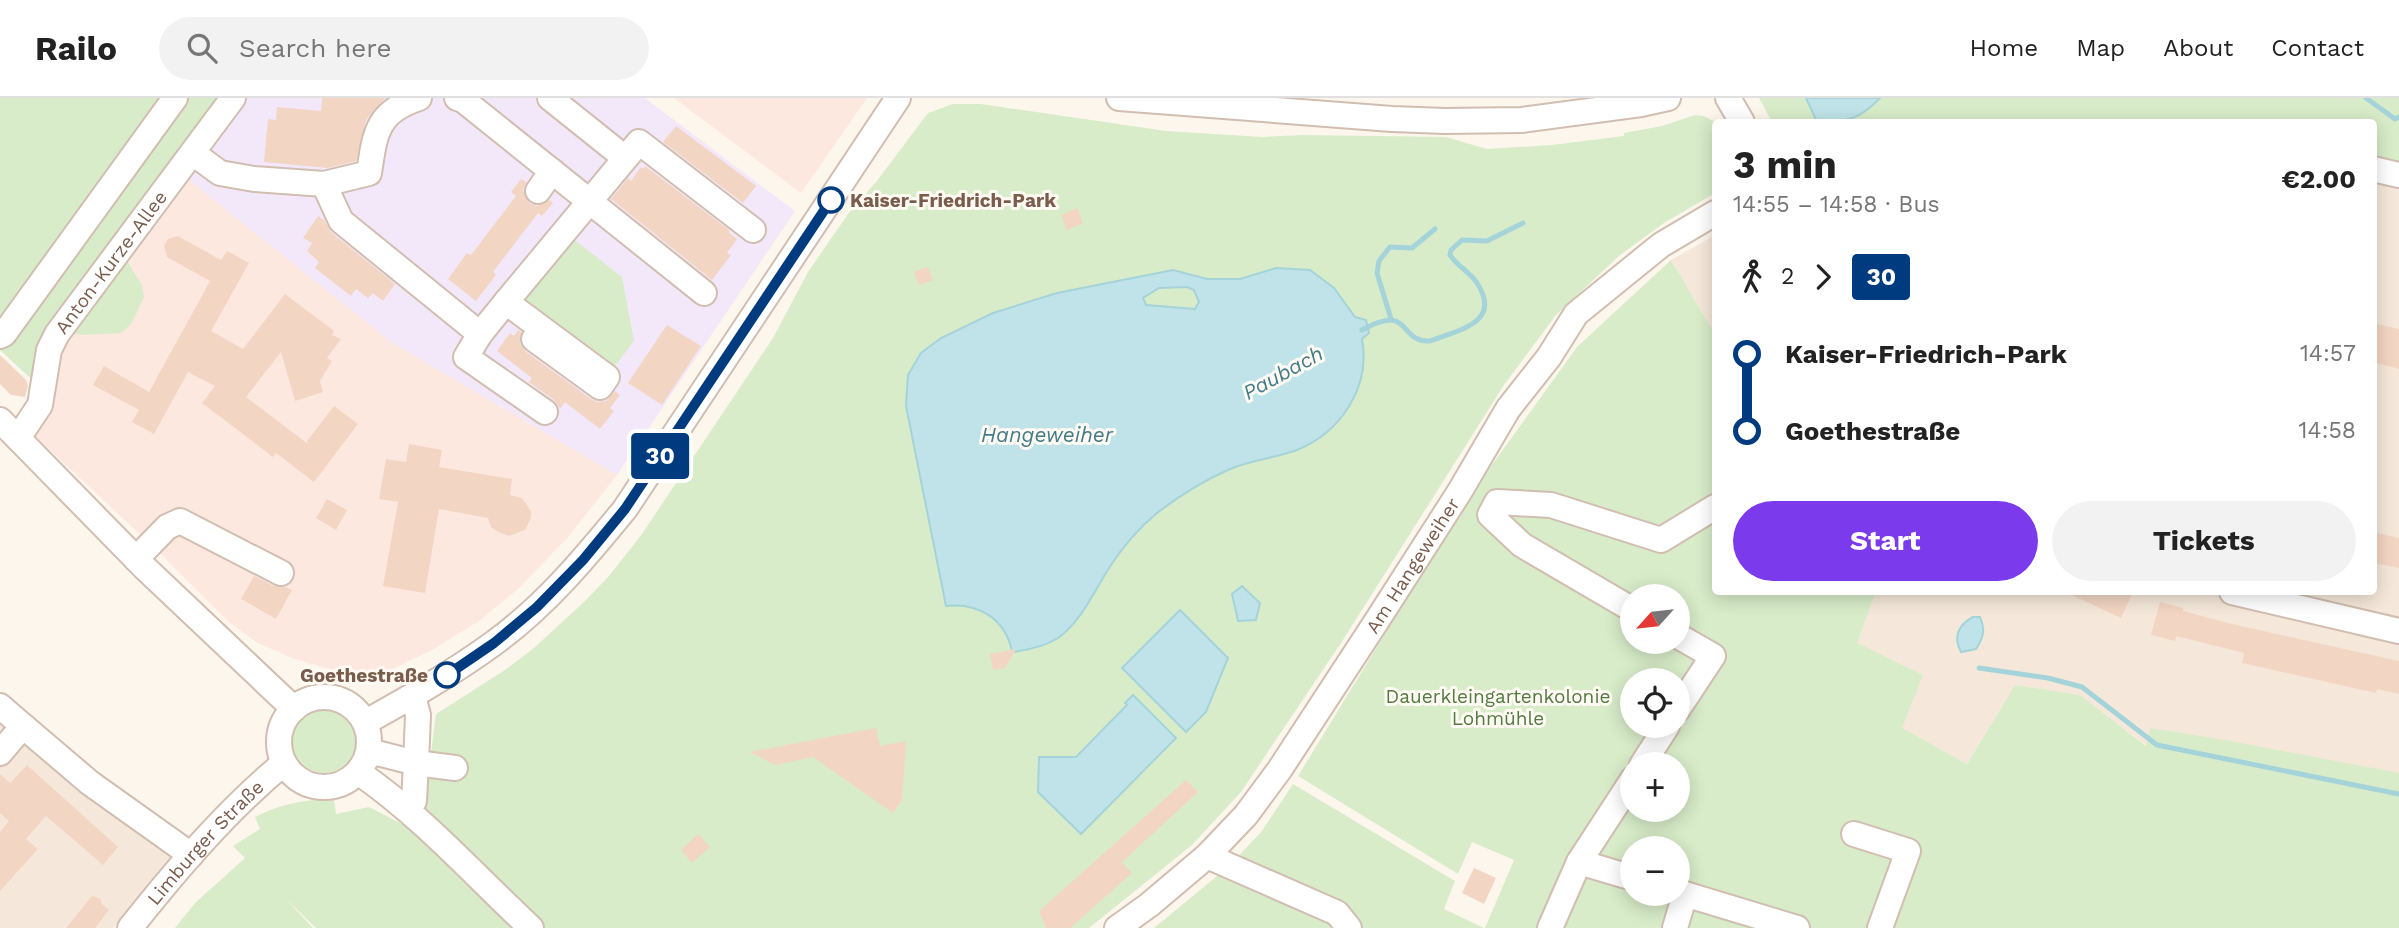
<!DOCTYPE html>
<html lang="en">
<head>
<meta charset="utf-8">
<style>
	:root { --surface:#fff; --page:#f2f2f2; --text:#222; --muted:#767676; --line:#e0e0e0; --accent:#7c3aed }
	body { margin:0; font-family:"Work Sans",sans-serif; background:var(--page); color:var(--text); height:100vh; display:flex; flex-direction:column; font-size:26px; white-space:nowrap }
	* { box-sizing:border-box; margin:0 }
	p { font-size:23px; color:var(--muted) }
	.icon { flex:none; width:38px; height:38px; fill:none; stroke:currentColor; stroke-width:2; stroke-linecap:round; stroke-linejoin:round }
	.map { position:relative; flex:1; overflow:hidden }
	.side { position:absolute; left:1712px; top:21px; width:665px; height:476px; display:flex; flex-direction:column; background:var(--surface); border-radius:7px; box-shadow:0 4px 18px #0003 }
	.side>* { flex:none }
	.badge { padding:0 14px; border-radius:5px; font-size:24px; line-height:46px }
	.needle { width:46px; rotate:243deg }
	.fabs { position:absolute; left:1620px; top:486px; display:grid; gap:14px }
	.fabs a { display:grid; place-items:center; width:70px; height:70px; border-radius:50%; background:var(--surface); box-shadow:0 4px 18px #0003; font-size:35px }
	.map>.badge { position:absolute; translate:-50% -50%; box-shadow:0 0 0 4px #fff }
	.legs { display:flex; align-items:center; gap:10px; height:77px; padding:0 21px; font-size:23px }
	.legs p { margin-inline-start:auto }
	.overview { display:flex; align-items:center; justify-content:space-between; height:119px; padding:0 21px }
	h1 { font-size:38px; font-weight:700; line-height:52px }
	.action { display:flex; gap:14px; margin-top:auto; padding:14px 21px }
	.action a { flex:1; height:80px; border-radius:42px; background:var(--accent); color:#fff; font-size:28px; font-weight:700; line-height:80px; text-align:center }
	.action a+a { background:var(--page); color:var(--text) }
	ul { padding:0 21px; list-style:none }
	li { display:flex; align-items:center; gap:24px; height:77px; font-size:26px }
	li i { display:grid; place-items:center; width:10px; height:100%; margin:0 9px; background:currentColor }
	li i::after { content:''; width:18px; height:18px; margin:-9px; border:5px solid; border-radius:50%; background:var(--surface) }
	li p { margin-inline-start:auto }
	li:first-child i { background:linear-gradient(#0000 50%,currentColor 0) }
	li:last-child i { background:linear-gradient(currentColor 50%,#0000 0) }
	header { display:flex; align-items:center; gap:42px; box-sizing:border-box; height:98px; padding:0 35px; background:var(--surface); border-bottom:2px solid var(--line) }
	header strong { font-size:33px }
	nav { display:flex; gap:38px; margin-inline-start:auto; font-size:24px }
	.search { width:490px; height:63px; background:var(--page); display:flex; align-items:center; gap:18px; box-sizing:border-box; padding:0 24px; border-radius:38px; color:var(--muted); font-size:26px }
	.map>svg:first-child { display:block }
	.residential { fill:#f5e8da }
	.commercial { fill:#fde8e0 }
	.education { fill:#f3e8fa }
	.green { fill:#d8ecc9; fill-rule:evenodd }
	.water { fill:#bfe3e8; stroke:#a5d3da; stroke-width:2; fill-rule:evenodd }
	.lines { fill:none; stroke-linecap:round; stroke-linejoin:round }
	.stream { stroke:#a5d3da; stroke-width:5 }
	.building { fill:#f3d5c3 }
	.minor-casing { stroke:#d1beb0; stroke-width:28 }
	.minor { stroke:#fff; stroke-width:24 }
	.line-1-casing { stroke:#fff; stroke-width:16 }
	.line-1 { stroke:#003b80; stroke-width:10 }
	.stop-1-dot { fill:#fff; stroke:#003b80; stroke-width:3.5 }
	.labels { text-anchor:middle; stroke-width:6; stroke-linejoin:round; paint-order:stroke }
	.stop-label { font-size:19px; font-weight:bold; fill:#7a5c4d; stroke:#fffaf3; text-anchor:start }
	.street-label { font-size:19px; fill:#7a5c4d; stroke:#fffaf3 }
	.park-label { font-size:19px; fill:#537a41; stroke:#fffaf3 }
	.water-label { font-size:21px; font-style:italic; fill:#437c86; stroke:#fffaf3 }
</style>
</head>
<body>
<header>
<strong>Railo</strong>
<div class="search"><svg class="icon" aria-label="search" viewBox="0 0 24 24"><circle cx="10" cy="10" r="6"/><path d="M15 15l6 6"/></svg>Search here</div>
<nav><a>Home</a><a>Map</a><a>About</a><a>Contact</a></nav>
</header>
<div class="map">
<svg width="2399" height="830" viewBox="0 0 2399 830">
	<rect width="100%" height="100%" fill="#fdf6ec"/>
	<path class="residential" d="M2373,84L2399,89V743L2147,648L2079,597L2015,587L1967,666L1901,630L1857,545L1876,494H2373Z
		M1715,137V236L1671,162Z
		M0,612L176,760L113,830H0Z"/>
	<path class="commercial" d="M674,0H867L801,95Z
		M184,78L391,244L617,377L568,439L520,489L479,523L432,552L390,572L340,574L292,560L256,544L229,524L162,457L33,336L51,262Z"/>
	<path class="education" d="M245,0H645L795,113L617,377L391,244L184,78Z"/>
	<path class="green" d="M0,0H172L0,229Z
		M184,0H230L107,163L41,290L0,252V242Z
		M1759,0H2399V67L2373,61V24H1772Z
		M953,6H981L1166,33L1262,39L1302,37L1446,39L1487,51L1552,47L1624,38V35L1662,28L1695,17L1704,18L1715,24V95L1664,125L1620,157L1556,217L1504,287L1343,542L1241,694L1192,747L1089,830H316L286,801L313,830H175L195,805L245,760L233,748L260,731L255,719C283,705 303,702 334,701L336,716L369,709L404,727L421,740L439,725L424,710L436,616L505,572L534,550L585,503L609,478L642,436L773,240L808,174L848,116L877,83L928,15Z
		M567,136L622,179L634,243L608,277L509,204Z
		M124,158L142,187L144,199L132,225L121,235L84,237L75,236L68,233Z
		M1671,162L1715,236V494H1876L1857,545L1923,577L1902,630L1967,666L2015,587L2080,597L2146,648L2150,630L2225,642L2399,675V830H1485L1514,762L1472,744L1458,776L1298,678L1468,400L1577,249ZM1633,499H1678V544H1633ZM1633,583H1678V628H1633ZM1633,667H1678V712H1633ZM1633,751H1678V796H1633Z
		M292 643a32 32 0 1 1 64 0a32 32 0 1 1-64 0Z
		M1293,686L1455,783L1444,811L1484,830H1154L1228,769L1262,733Z"/>
	<path class="water" d="M1806,0H1880C1859,22 1847,24 1817,24Z
		M1276,170L1310,172L1334,190L1355,219L1366,222L1369,235L1362,241C1371,289 1341,334 1297,352C1275,360 1252,362 1230,371C1205,382 1179,398 1157,415C1139,430 1124,447 1111,467C1095,491 1082,523 1058,540C1044,549 1029,552 1012,554C1006,521 978,504 946,508L906,308L908,277L921,255L941,240L993,215L1057,195L1173,172L1207,181H1240ZM1187,189L1194,192L1199,204L1195,211L1146,207L1143,200L1159,190Z
		M1242,488L1260,505L1256,522L1238,523L1232,496Z
		M1180,512L1228,560L1206,614L1186,634L1122,570Z
		M1973,519H1980C1986,532 1983,540 1976,551L1961,554C1953,539 1958,527 1973,519Z
		M1133,597L1176,640L1081,736L1038,694L1039,659H1076L1127,607L1125,605Z"/>
	<g class="lines">
		<path class="stream" d="M2366,0L2395,21L2399,19
			M1391,221L1377,175L1379,163L1390,149L1412,150L1435,131
			M1362,232C1412,204 1398,245 1430,243C1458,232 1503,225 1477,185C1470,174 1457,168 1450,157L1451,152L1462,142L1487,143L1523,125
			M1979,570L2048,580L2082,589L2157,647L2399,696"/>
	</g>
	<path class="building" d="M322,0H385L366,22L356,63L328,70L264,64L268,21L276,22L277,9L321,13Z
		M676,28L756,88L743,105L663,44Z
		M645,68L729,132V135L737,141L727,155L731,157L712,182L611,101L628,80L631,83L641,69L643,71Z
		M521,81L526,84L523,92L529,105L537,108L550,102L553,105L542,118L538,115L493,174L496,177L476,203L448,181L467,155L471,157L516,98L511,94Z
		M1077,110L1083,125L1067,132L1061,117Z
		M318,118L324,122L332,135L395,186L383,203L373,195L368,200L356,191L351,198L315,170L319,164L307,153L312,145L303,140Z
		M178,138L221,162L227,153L249,165L211,233L243,251L285,196L334,233L332,237L341,241L327,260L332,263L320,283L323,294L295,303L281,254L246,299L308,346L307,343L334,308L358,326L314,384L276,355L273,359L202,305L215,288L188,274L154,336L132,324L139,312L93,287L104,268L149,294L210,183L167,159L164,148L168,141Z
		M928,169L933,182L919,187L914,174Z
		M2373,225L2399,231V271L2373,264Z
		M667,227L701,248L662,307L628,285Z
		M518,232L521,234L520,246L525,253L591,301L598,304L606,303L615,293L620,297L610,310L614,313L600,331L565,304L560,311L554,302L529,284L532,280L497,253L510,235L514,238Z
		M0,257L26,282L28,288L25,299L11,297L0,286Z
		M409,346L442,352L439,369L512,381L510,397L522,400L531,413V420L525,432L509,438L498,434L491,429L488,420L439,411L425,495L383,488L398,404L379,401L386,361L406,364Z
		M327,401L347,412L336,432L316,420Z
		M2373,434L2399,440V470L2373,465Z
		M254,478L274,488L286,489L292,492L276,521L241,501Z
		M2065,494H2133L2121,520Z
		M2160,504L2183,510V513L2232,526L2399,563V596L2377,591L2376,595L2242,565L2244,555L2176,538L2175,543L2151,537Z
		M1016,551L1005,570L993,572L990,556Z
		M876,630L880,648L906,643L902,702L893,715L813,659L775,667L750,654Z
		M27,667L118,749L103,767L46,718L26,741L38,751L0,793V734L9,723L0,715V676L10,685Z
		M1186,682L1198,694L1122,764L1132,775L1070,830H1046L1039,813Z
		M698,736L710,749L692,765L681,752Z
		M1474,770L1496,780L1484,806L1462,795Z
		M92,798L101,801V805L109,812L95,830H66Z"/>
	<g class="lines">
		<g class="minor-casing">
			<g id="minor">
				<path d="M457,0L463,2L704,195"/>
				<path d="M550,0L625,60"/>
				<path d="M1119,0L1392,21L1445,23L1522,22L1641,6L1668,0"/>
				<path d="M1728,0L1742,24"/>
				<path d="M194,56L220,75L254,81L324,86L369,75C375,36 376,14 419,0"/>
				<path d="M2373,71L2399,77"/>
				<path d="M324,86L341,123L480,236L466,259L545,314"/>
				<path d="M538,93L552,73"/>
				<path d="M506,204L639,44L753,132"/>
				<path d="M480,236L506,204L607,279L600,289L534,241L542,231"/>
				<path d="M0,238L4,236L175,0"/>
				<path d="M0,322L145,470L294,611"/>
				<path id="s1" d="M18,340L40,307L49,252L57,236L233,0"/>
				<path d="M136,461L167,429L180,423L281,475"/>
				<path d="M2232,494L2399,533"/>
				<path d="M1633,512L1522,447L1490,417L1497,404L1551,407L1661,442L1715,409"/>
				<path d="M1678,538L1713,558L1678,611"/>
				<path d="M413,598L418,617L416,665L455,670"/>
				<circle cx="324" cy="644" r="45"/>
				<path d="M0,608L23,628"/>
				<path d="M366,624C409,600 453,575 494,545C545,508 585,460 625,411L898,0"/>
				<path d="M0,655L23,628L90,685L191,757"/>
				<path d="M367,658L377,655L416,665L414,703L406,711"/>
				<path d="M1642,667L1667,628"/>
				<path d="M358,674C422,718 474,777 531,830"/>
				<path d="M1854,736L1908,753L1880,830"/>
				<path d="M1207,758L1337,815L1349,830"/>
				<path d="M1579,764L1633,780"/>
				<path d="M1678,794L1797,830"/>
				<path id="s2" d="M130,830C177,771 226,713 284,665"/>
				<path id="s3" d="M1117,830L1149,807L1207,758L1246,717L1280,671L1378,521L1460,393L1508,311L1549,259L1576,216L1661,147L1715,115"/>
				<path d="M1550,830L1579,764L1633,681"/>
				<path d="M1675,830L1685,796"/>
			</g>
		</g>
		<use href="#minor" class="minor"/>
	</g>
	<g class="lines">
		<g class="line-1-casing">
			<path id="line-1" d="M447,577L494,545L537,509L583,462L625,411L831,102"/>
		</g>
		<use href="#line-1" class="line-1"/>
	</g>
	<g class="stop-1-dot">
		<circle cx="831" cy="102" r="12"/>
		<circle cx="447" cy="577" r="12"/>
	</g>
	<g class="labels">
		<g class="stop-label">
			<text x="850" y="109">Kaiser-Friedrich-Park</text>
			<text x="428" y="584" text-anchor="end">Goethestraße</text>
		</g>
		<g class="street-label">
			<text dy="7" stroke="none"><textPath href="#s1" startOffset="203">Anton-Kurze-Allee</textPath></text>
			<text dy="7" stroke="none"><textPath href="#s3" startOffset="472">Am Hangeweiher</textPath></text>
			<text dy="7" stroke="none"><textPath href="#s2" startOffset="114">Limburger Straße</textPath></text>
		</g>
		<g class="park-label">
			<text x="1498" y="605">Dauerkleingartenkolonie<tspan x="1498" dy="22">Lohmühle</tspan></text>
		</g>
		<g class="water-label">
			<text transform="translate(1283 275) rotate(-29)" y="7">Paubach</text>
			<text x="1047" y="344">Hangeweiher</text>
		</g>
	</g>
</svg>
<div class="fabs">
<a><svg class="needle" viewBox="-14 -14 28 28"><path d="M0-13l5 13h-10z" fill="#e53935"/><path d="M0 13l5-13h-10z" fill="#767676"/></svg></a>
<a><svg class="icon" aria-label="locate" viewBox="0 0 24 24"><circle cx="12" cy="12" r="6"/><path d="M12 2v4M12 18v4M2 12h4M18 12h4"/></svg></a>
<a>+</a>
<a>−</a>
</div>
<b class="badge" style="left:660px;top:358px;background:#003b80;color:#fff">30</b>
<section class="side">
<div class="overview"><div><h1>3 min</h1><p>14:55 – 14:58 · Bus</p></div><b>€2.00</b></div>
<div class="legs"><svg class="icon" aria-label="walk" viewBox="0 0 24 24"><circle cx="13" cy="4" r="2"/><path d="M13 8l-2 6 4 7M11 14l-3 7M7 12l3-4h3l4 4"/></svg>2<svg class="icon" aria-label="forward" viewBox="0 0 24 24"><path d="M9 5l7 7-7 7"/></svg><b class="badge" style="background:#003b80;color:#fff">30</b></div>
<ul>
<li><i style="color:#003b80"></i><b>Kaiser-Friedrich-Park</b><p>14:57</p></li>
<li><i style="color:#003b80"></i><b>Goethestraße</b><p>14:58</p></li>
</ul>
<div class="action"><a>Start</a><a>Tickets</a></div>
</section>
</div>
</body>
</html>
